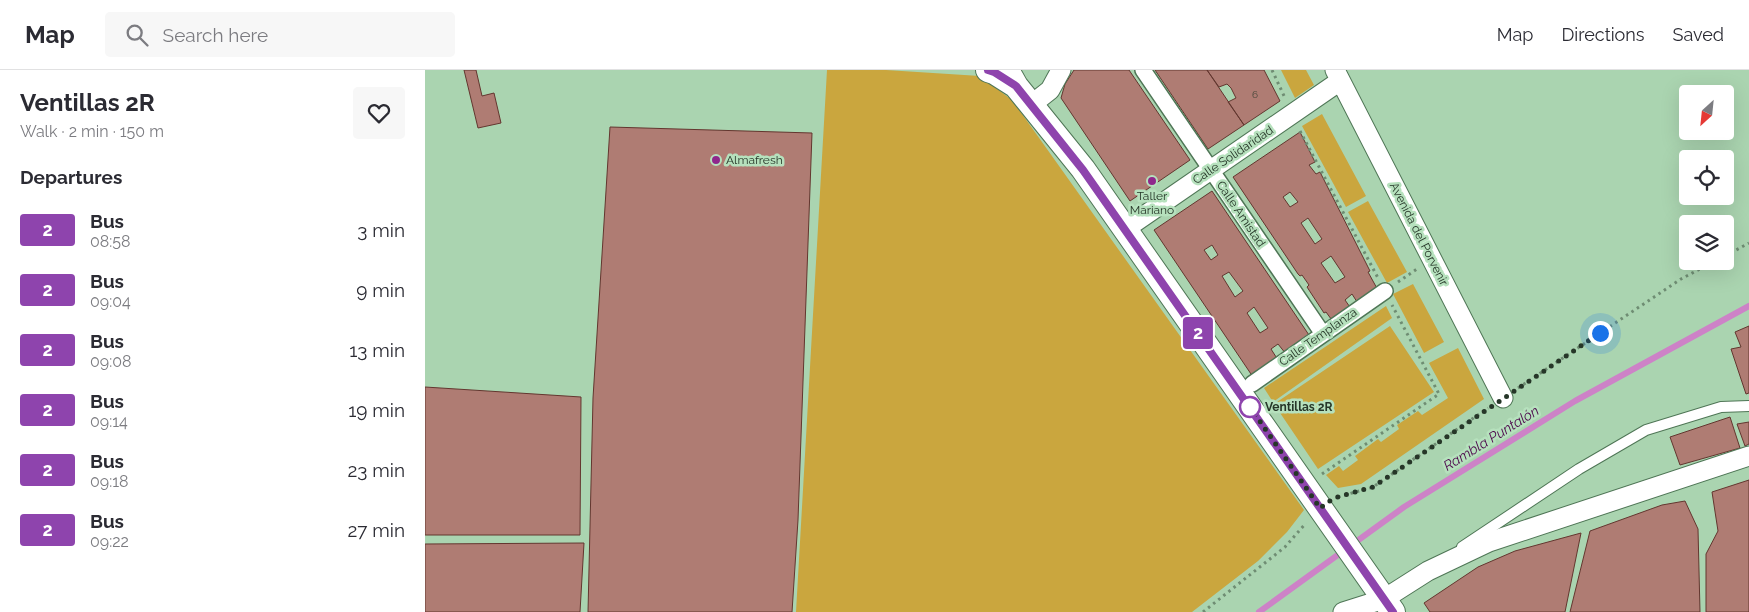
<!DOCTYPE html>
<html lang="en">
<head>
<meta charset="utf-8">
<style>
	:root { --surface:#fff; --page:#f7f7f7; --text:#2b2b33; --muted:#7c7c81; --line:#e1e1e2 }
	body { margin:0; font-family:Raleway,sans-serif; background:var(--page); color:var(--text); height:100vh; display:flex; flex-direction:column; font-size:19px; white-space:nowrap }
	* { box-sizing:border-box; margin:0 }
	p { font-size:16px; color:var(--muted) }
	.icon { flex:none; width:28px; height:28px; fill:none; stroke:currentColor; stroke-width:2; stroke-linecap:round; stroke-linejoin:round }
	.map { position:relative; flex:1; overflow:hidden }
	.details { display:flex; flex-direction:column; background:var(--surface); width:425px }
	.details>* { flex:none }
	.badge { padding:0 10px; border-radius:4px; font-size:18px; line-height:32px }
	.needle { width:32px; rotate:207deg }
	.controls { position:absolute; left:1254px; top:15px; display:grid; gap:10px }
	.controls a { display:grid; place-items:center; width:55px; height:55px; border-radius:5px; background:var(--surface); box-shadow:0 5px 20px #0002; font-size:25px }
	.you { position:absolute; width:25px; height:25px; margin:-12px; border:4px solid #fff; border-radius:50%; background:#1a73e8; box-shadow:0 0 0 8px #1a73e833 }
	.map>.badge { position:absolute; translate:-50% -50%; box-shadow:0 0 0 2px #fff }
	h2 { padding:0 20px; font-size:19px; line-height:45px }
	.round { display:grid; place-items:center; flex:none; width:52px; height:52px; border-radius:5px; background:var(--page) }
	.headline { display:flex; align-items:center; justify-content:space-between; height:85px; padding:0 20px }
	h1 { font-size:24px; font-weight:700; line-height:38px }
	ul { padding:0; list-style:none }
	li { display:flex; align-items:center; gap:15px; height:60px; padding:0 20px }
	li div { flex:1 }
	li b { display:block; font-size:19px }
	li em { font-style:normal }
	li .badge { min-width:55px; font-weight:700; text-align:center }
	header { display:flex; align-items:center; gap:30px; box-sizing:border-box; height:70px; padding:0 25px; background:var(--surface); border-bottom:1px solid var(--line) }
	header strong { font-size:24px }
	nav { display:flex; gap:28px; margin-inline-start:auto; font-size:18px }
	.search { width:350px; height:45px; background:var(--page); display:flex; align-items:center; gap:12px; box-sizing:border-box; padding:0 18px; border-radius:5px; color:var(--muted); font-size:19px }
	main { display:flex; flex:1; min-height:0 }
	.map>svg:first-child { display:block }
	.green { fill:#caa63e }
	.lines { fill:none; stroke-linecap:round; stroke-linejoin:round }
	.stream { stroke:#cd82c7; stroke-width:6 }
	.building { fill:#af7c73; stroke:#63362f; fill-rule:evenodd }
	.service-casing { stroke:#4f7656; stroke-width:12 }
	.pedestrian-casing { stroke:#4f7656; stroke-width:18 }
	.minor-casing { stroke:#4f7656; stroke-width:21 }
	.tertiary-casing { stroke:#4f7656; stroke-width:26 }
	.path { stroke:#6f8d73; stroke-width:3; stroke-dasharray:2.5 4; stroke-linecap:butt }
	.service { stroke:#fff; stroke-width:10 }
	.pedestrian { stroke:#fff; stroke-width:15 }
	.minor { stroke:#fff; stroke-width:19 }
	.tertiary { stroke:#fff; stroke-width:24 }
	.line-casing { stroke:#fff; stroke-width:11 }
	.line { stroke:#8e44ad; stroke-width:8 }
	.walk { stroke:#263628; stroke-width:5; stroke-dasharray:0 9 }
	.poi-dot { fill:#8f278c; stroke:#b6e1bd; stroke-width:2 }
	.stop-dot { fill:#fff; stroke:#8e44ad; stroke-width:2.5 }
	.labels { text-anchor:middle; stroke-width:5; stroke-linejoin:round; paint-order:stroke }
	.number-label { font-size:10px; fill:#48483b }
	.street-label { font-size:12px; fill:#263628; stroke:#b6e1bd }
	.poi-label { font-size:12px; fill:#263628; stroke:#b6e1bd; text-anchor:start }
	.stop-label { font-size:12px; font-weight:bold; fill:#263628; stroke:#b6e1bd; text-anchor:start }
	.water-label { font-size:14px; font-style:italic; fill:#4c064b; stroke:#b6e1bd }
</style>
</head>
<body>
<header>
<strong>Map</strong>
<div class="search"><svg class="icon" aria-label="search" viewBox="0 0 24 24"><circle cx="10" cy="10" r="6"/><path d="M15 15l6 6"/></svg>Search here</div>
<nav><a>Map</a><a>Directions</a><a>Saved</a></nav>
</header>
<main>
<section class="details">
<div class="headline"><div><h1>Ventillas 2R</h1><p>Walk · 2 min · 150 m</p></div><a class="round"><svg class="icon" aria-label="heart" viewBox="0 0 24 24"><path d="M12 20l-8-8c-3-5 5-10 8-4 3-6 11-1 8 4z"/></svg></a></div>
<h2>Departures</h2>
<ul>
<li><span class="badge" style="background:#8e44ad;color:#fff">2</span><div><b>Bus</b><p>08:58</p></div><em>3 min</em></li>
<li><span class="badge" style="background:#8e44ad;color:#fff">2</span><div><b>Bus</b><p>09:04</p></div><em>9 min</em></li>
<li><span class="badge" style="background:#8e44ad;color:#fff">2</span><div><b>Bus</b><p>09:08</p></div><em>13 min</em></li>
<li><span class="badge" style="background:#8e44ad;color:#fff">2</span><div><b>Bus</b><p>09:14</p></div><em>19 min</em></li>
<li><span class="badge" style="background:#8e44ad;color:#fff">2</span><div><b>Bus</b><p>09:18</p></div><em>23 min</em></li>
<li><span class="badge" style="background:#8e44ad;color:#fff">2</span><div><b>Bus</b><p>09:22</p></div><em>27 min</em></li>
</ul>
</section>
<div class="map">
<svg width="1324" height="542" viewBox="0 0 1324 542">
	<rect width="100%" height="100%" fill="#aad4b0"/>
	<path class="green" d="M402,0H461L555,6L587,30L879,440L862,462L833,491L767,542H371Z
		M856,0H881L889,15L870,28Z
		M897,44L941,126L921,137L877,56Z
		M943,131L982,202L962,213L923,142Z
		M988,214L1019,272L999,283L968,224Z
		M961,236L967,248L848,332L839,318Z
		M965,256L1009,322L893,399L849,334Z
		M1033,278L1059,329L936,414L913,418L901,405L914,396L918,401L933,390L930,386L953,369L956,372L974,359L972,355L993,341L997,345L1023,328L1004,293Z"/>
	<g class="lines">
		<path class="stream" d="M834,542L979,437L1150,331L1324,236"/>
	</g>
	<path class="building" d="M39,0H51L57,26L69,23L76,53L53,58Z
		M649,0H704L765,90L705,131L636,28L640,14Z
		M730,0H782L819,55L783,79Z
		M782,0H839L855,31L819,55L803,32L811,28L806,18L802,14L794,17Z
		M185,57L387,63L373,450L367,542H163L168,328Z
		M875,62L890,92L884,95L891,104L895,102L945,201L943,202L954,222L934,235L927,224L920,230L927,240L909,253L901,242L899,243L882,217L884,215L877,205L875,206L873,204L808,107ZM865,122L873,132L865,137L858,127ZM883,148L897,169L890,174L876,153ZM906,186L920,207L910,213L896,193Z
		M787,121L886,268L861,284L853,274L846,279L853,290L828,307L729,160ZM787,175L793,185L786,190L779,180ZM804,202L818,221L810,227L797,206ZM829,237L843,258L835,263L822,243Z
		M1324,256V323L1321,324L1306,279L1316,277L1310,262Z
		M0,317L156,327L155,465H0Z
		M1305,347L1315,378L1255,395L1245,367Z
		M1324,352V374L1320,376L1312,354Z
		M1324,410V542H1281V484L1293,461L1287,422Z
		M1260,431L1273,459L1275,542H1145L1165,461L1237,435Z
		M1156,463L1140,542H1005L999,533L1053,497L1090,481Z
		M159,473L155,542H0V474Z"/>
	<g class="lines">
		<g class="service-casing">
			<path id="service" d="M1037,477L1154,399L1221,360L1296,337L1324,336"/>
		</g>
		<g class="pedestrian-casing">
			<path id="pedestrian" d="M718,0L898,264
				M827,314L960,221"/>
		</g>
		<g class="minor-casing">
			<path id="minor" d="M910,0L1078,328
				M606,35L625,20L636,0
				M700,159L915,11
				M918,542L959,529L1003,501L1064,472L1324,386"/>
		</g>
		<g class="tertiary-casing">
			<path id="tertiary" d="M563,0L569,2L591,16
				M582,0L591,16L658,99L968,542"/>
		</g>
		<path class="path" d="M847,0L860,28
			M875,61L953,208
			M1300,186L1324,173
			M973,212L992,199
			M1093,318L1256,209L1290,191
			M897,404L1014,324L967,235
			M913,427L948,417L1063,338
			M778,542L860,477L881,453"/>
		<use href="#service" class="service"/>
		<use href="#pedestrian" class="pedestrian"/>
		<use href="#minor" class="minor"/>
		<use href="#tertiary" class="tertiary"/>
	</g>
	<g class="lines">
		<g class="line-casing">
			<path id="line" d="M563,0L569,2L591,16L658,100L968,542"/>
		</g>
		<use href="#line" class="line"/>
		<path class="walk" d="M825,337L895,438L909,428L948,417L1175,263"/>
	</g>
	<g class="poi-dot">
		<circle cx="291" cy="90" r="5"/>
		<circle cx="727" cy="111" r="5"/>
	</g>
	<circle class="stop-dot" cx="825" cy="337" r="10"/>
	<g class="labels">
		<g class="number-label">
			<text x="830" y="28">6</text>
		</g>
		<g class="street-label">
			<text transform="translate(808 85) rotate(-34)" y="4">Calle Solidaridad</text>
			<text transform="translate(816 144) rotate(56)" y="4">Calle Amistad</text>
			<text transform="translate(994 164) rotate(63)" y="4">Avenida del Porvenir</text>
			<text transform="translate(893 267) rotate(-35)" y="4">Calle Templanza</text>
		</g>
		<g class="poi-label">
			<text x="301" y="94">Almafresh</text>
			<text x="727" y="130" text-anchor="middle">Taller<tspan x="727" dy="14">Mariano</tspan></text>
		</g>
		<g class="stop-label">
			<text x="840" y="341">Ventillas 2R</text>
		</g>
		<g class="water-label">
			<text transform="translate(1066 368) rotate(-32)" y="5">Rambla Puntalón</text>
		</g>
	</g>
</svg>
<div class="controls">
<a><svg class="needle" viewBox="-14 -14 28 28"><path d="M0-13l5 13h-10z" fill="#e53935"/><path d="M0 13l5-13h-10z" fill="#7c7c81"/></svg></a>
<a><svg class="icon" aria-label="locate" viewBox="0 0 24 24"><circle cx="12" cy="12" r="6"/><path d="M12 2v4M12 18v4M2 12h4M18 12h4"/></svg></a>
<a><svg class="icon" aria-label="layers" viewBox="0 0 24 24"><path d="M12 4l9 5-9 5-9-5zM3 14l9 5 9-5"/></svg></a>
</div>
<div class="you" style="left:1175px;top:263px"></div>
<b class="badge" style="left:773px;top:263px;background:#8e44ad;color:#fff">2</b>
</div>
</main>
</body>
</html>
